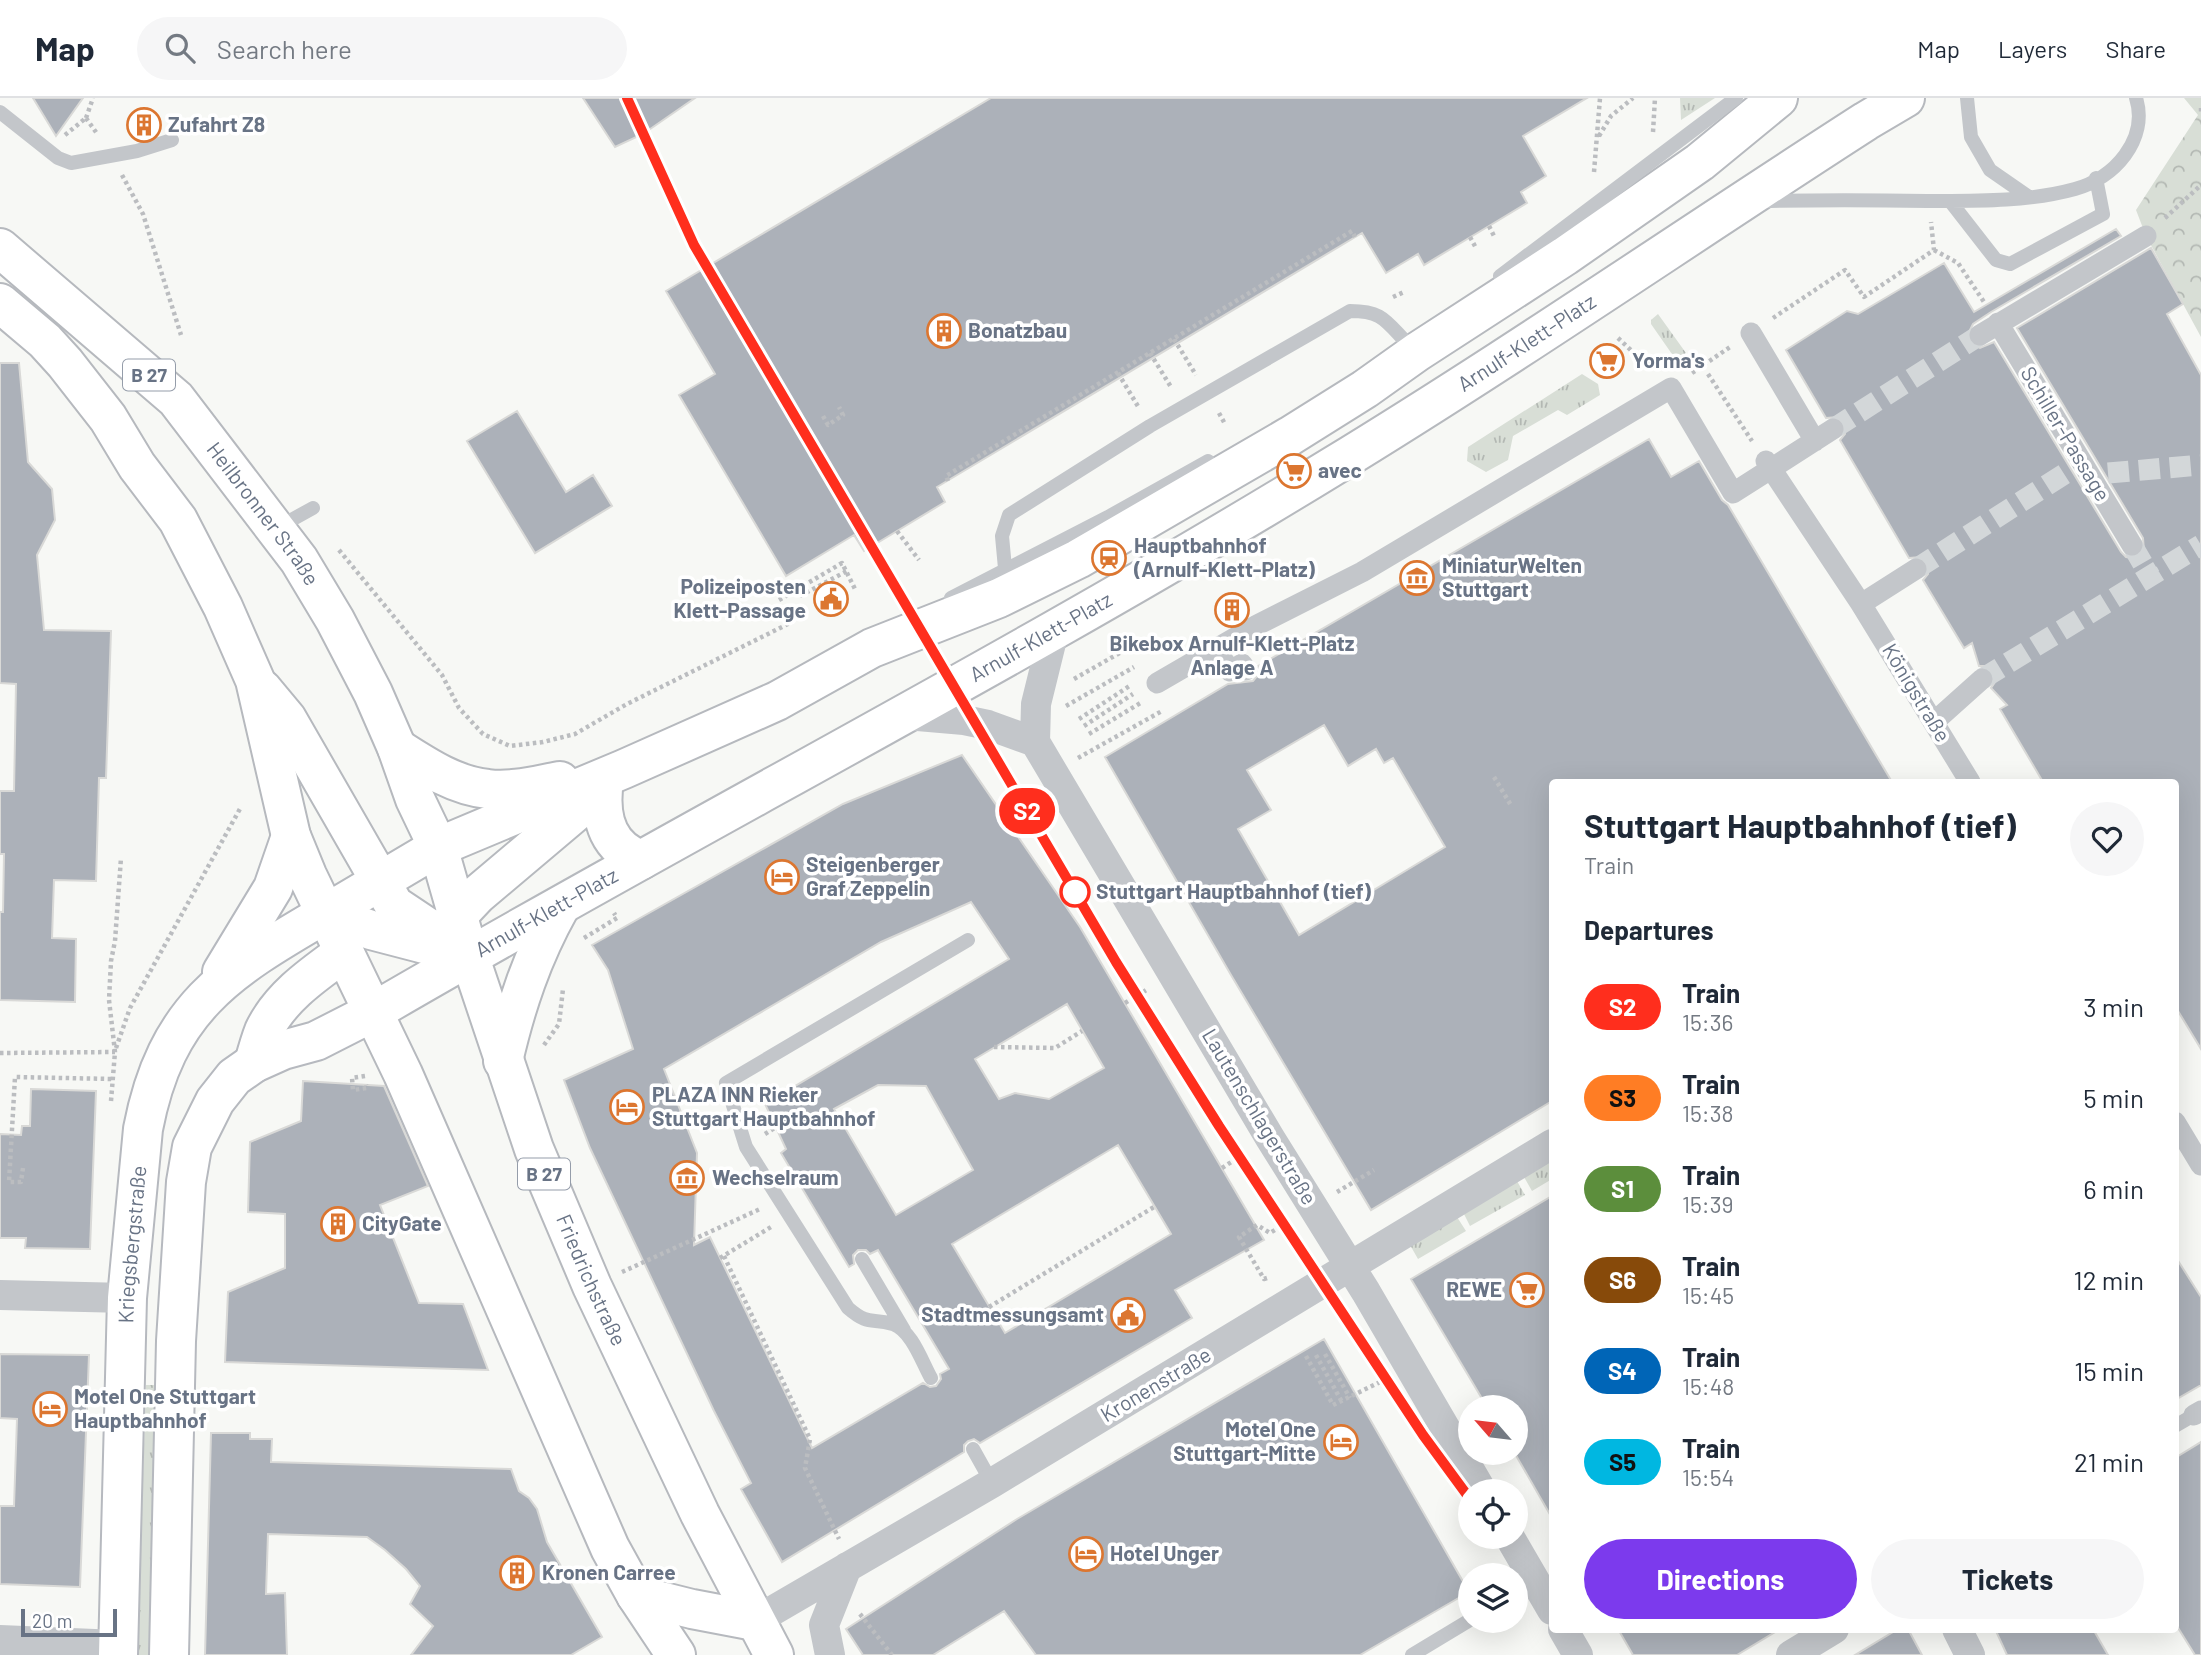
<!DOCTYPE html>
<html lang="en">
<head>
<meta charset="utf-8">
<style>
	:root { --surface:#fff; --page:#f6f6f7; --text:#1f2937; --muted:#747a83; --line:#e0e1e3; --accent:#7c3aed }
	body { margin:0; font-family:Barlow,sans-serif; background:var(--page); color:var(--text); height:100vh; display:flex; flex-direction:column; font-size:26px; white-space:nowrap }
	* { box-sizing:border-box; margin:0 }
	p { font-size:23px; color:var(--muted) }
	.icon { flex:none; width:38px; height:38px; fill:none; stroke:currentColor; stroke-width:2; stroke-linecap:round; stroke-linejoin:round }
	.map { position:relative; flex:1; overflow:hidden }
	.sheet { position:absolute; left:1549px; top:681px; width:630px; height:854px; display:flex; flex-direction:column; background:var(--surface); border-radius:7px; box-shadow:0 7px 28px #0002 }
	.sheet>* { flex:none }
	.badge { padding:0 14px; border-radius:23px; font-size:24px; line-height:46px }
	.needle { width:46px; rotate:298deg }
	.fabs { position:absolute; left:1458px; top:1297px; display:grid; gap:14px }
	.fabs a { display:grid; place-items:center; width:70px; height:70px; border-radius:50%; background:var(--surface); box-shadow:0 7px 28px #0002; font-size:35px }
	.scale { position:absolute; left:21px; bottom:18px; width:96px; box-sizing:border-box; padding-left:7px; border:4px solid #687385; border-top:0; font-size:19px; line-height:24px; white-space:nowrap; color:#687385; -webkit-text-stroke:5px #fff; paint-order:stroke }
	.map>.badge { position:absolute; translate:-50% -50%; box-shadow:0 0 0 4px #fff }
	h2 { padding:0 35px; font-size:26px; line-height:63px }
	.round { display:grid; place-items:center; flex:none; width:74px; height:74px; border-radius:37px; background:var(--page) }
	.headline { display:flex; align-items:center; justify-content:space-between; height:119px; padding:0 35px }
	h1 { font-size:33px; font-weight:700; line-height:52px }
	.primary-button { display:flex; gap:14px; margin-top:auto; padding:14px 35px }
	.primary-button a { flex:1; height:80px; border-radius:42px; background:var(--accent); color:#fff; font-size:28px; font-weight:700; line-height:80px; text-align:center }
	.primary-button a+a { background:var(--page); color:var(--text) }
	ul { padding:0; list-style:none }
	li { display:flex; align-items:center; gap:21px; height:91px; padding:0 35px }
	li div { flex:1 }
	li b { display:block; font-size:26px }
	li em { font-style:normal }
	li .badge { min-width:77px; font-weight:700; text-align:center }
	header { display:flex; align-items:center; gap:42px; box-sizing:border-box; height:98px; padding:0 35px; background:var(--surface); border-bottom:2px solid var(--line) }
	header strong { font-size:33px }
	nav { display:flex; gap:38px; margin-inline-start:auto; font-size:24px }
	.search { width:490px; height:63px; background:var(--page); display:flex; align-items:center; gap:18px; box-sizing:border-box; padding:0 24px; border-radius:38px; color:var(--muted); font-size:26px }
	.map>svg:first-child { display:block }
	.grass { fill:url(#grass-tufts) }
	.forest { fill:url(#forest-crowns) }
	.building { fill:#acb1b9; stroke:#d9d9d7; stroke-width:2; fill-rule:evenodd }
	.lines { fill:none; stroke-linecap:round; stroke-linejoin:round }
	.pedestrian-tunnel { stroke:#d3d7d9; stroke-width:21; stroke-dasharray:21 10; stroke-linecap:butt }
	.secondary-casing { stroke:#b6b9bf; stroke-width:42 }
	.primary-casing { stroke:#b6b9be; stroke-width:42 }
	.path { stroke:#bbbdc0; stroke-width:4.5; stroke-dasharray:3.5 3.5; stroke-linecap:butt }
	.service { stroke:#c3c6ca; stroke-width:14 }
	.pedestrian { stroke:#c3c6ca; stroke-width:21 }
	.minor { stroke:#c3c6ca; stroke-width:30 }
	.secondary { stroke:#fff; stroke-width:38 }
	.primary { stroke:#fff; stroke-width:38 }
	.line-casing { stroke:#fff; stroke-width:16 }
	.line { stroke:#ff2e1d; stroke-width:10 }
	.stop-dot { fill:#fff; stroke:#ff2e1d; stroke-width:3.5 }
	.labels { text-anchor:middle; stroke-width:7; stroke-linejoin:round; paint-order:stroke }
	.shield { fill:#fff; stroke:#959daa; stroke-width:2 }
	.shield-label { font-size:19px; font-weight:bold; fill:#687385 }
	.poi-label { font-size:21px; font-weight:bold; fill:#687385; stroke:#fff; text-anchor:start }
	.street-label { font-size:21px; fill:#687385; stroke:#fff }
	.stop-label { font-size:21px; font-weight:bold; fill:#687385; stroke:#fff; text-anchor:start }
</style>
</head>
<body>
<header>
<strong>Map</strong>
<div class="search"><svg class="icon" aria-label="search" viewBox="0 0 24 24"><circle cx="10" cy="10" r="6"/><path d="M15 15l6 6"/></svg>Search here</div>
<nav><a>Map</a><a>Layers</a><a>Share</a></nav>
</header>
<div class="map">
<svg width="2201" height="1557" viewBox="0 0 2201 1557">
	<defs>
		<pattern id="grass-tufts" width="24" height="20" patternUnits="userSpaceOnUse" patternTransform="scale(1.75)"><rect width="24" height="20" fill="#d8ded6"/><path d="M3 7l-1-3M5 7V3M7 7l1-3M15 17l-1-3M17 17v-4M19 17l1-3" fill="none" stroke="#b3b8b3"/></pattern>
		<pattern id="forest-crowns" width="20" height="18" patternUnits="userSpaceOnUse" patternTransform="scale(1.75)"><rect width="20" height="18" fill="#d8ded6"/><path d="M2 6a3 3 0 1 1 6 0M12 15a3 3 0 1 1 6 0" fill="none" stroke="#b3b8b3"/></pattern>
	</defs>
	<rect width="100%" height="100%" fill="#f7f8f5"/>
	<path class="grass" d="M1680,0H1715L1681,22Z
		M1658,216L1686,255L1678,261L1674,259L1651,226V222Z
		M1582,276L1598,286L1600,297L1567,317L1558,312L1513,338L1508,362L1486,374L1467,363L1468,349Z
		M1552,1062V1081L1532,1093L1524,1079Z
		M1517,1083L1525,1097L1470,1128L1463,1114Z
		M1457,1119L1466,1133L1418,1161L1410,1147Z
		M146,1287H156L149,1557H137Z"/>
	<path class="forest" d="M2184,0H2201V239L2146,138L2136,112L2198,17Z"/>
	<path class="building" d="M33,0H83L56,38Z
		M583,0H695L643,36L615,49Z
		M991,0H1587L1523,38L1546,78L1521,94L1527,105L1489,128L1424,167L1418,156L1386,175L1362,135L937,389L945,404L864,453L854,437L786,478L679,297L715,276L666,193Z
		M2116,131L2121,138L1991,214L1973,226L1967,238L1969,244L1980,250L1994,244L2121,454L2126,459L2133,460L2139,458L2144,453L2143,440L2017,230L2151,150L2183,206L2167,216L2201,277V951L2175,908V684H2043L2000,611L2007,607L1991,590L1995,584L1992,573L1985,568H1979L1972,545L1964,550L1923,482L1928,476L1927,465L1921,459L1909,460L1840,342L1845,336L1844,325L1838,319L1826,320L1786,252L1847,213L1858,216L1944,165L1974,214Z
		M0,265H19L28,364L52,391L55,422L37,457L44,532L111,533L106,680H99L96,783L54,782L52,840L76,841L75,904L0,902V814H3L4,756H0V693H14L16,586L0,585Z
		M517,313L566,394L593,377L612,408L535,455L467,343Z
		M1649,341L1671,379L1699,363L1722,402L1728,407L1892,684H1552V1003L1371,1112L1231,877L1105,659L1228,586L1253,583L1258,577V568ZM1324,627L1348,668L1376,651L1384,665L1393,660L1445,749L1299,837L1238,731L1271,712L1247,672Z
		M962,657L1080,829L1264,1142L1175,1192L1192,1220L980,1345L974,1341L968,1343L964,1347V1354L782,1464L741,1391L751,1385L714,1313L590,1050L564,982L633,951L608,872L592,847L843,706ZM971,804L1009,861L765,1006L786,1051L781,1055L849,1169L854,1166L853,1157L858,1152H866L870,1156L878,1152L949,1271L940,1276L941,1281L936,1288L930,1289L923,1285L812,1350L710,1139L694,1147L697,1055L664,971L881,844ZM1067,906L1104,970L1049,1001L1015,995L999,1001L975,961ZM878,987L926,988L973,1072L896,1117L834,1011ZM1118,1047L1171,1136L1005,1235L952,1146Z
		M303,983L384,988L428,1088L380,1107L419,1205L463,1206L488,1272L225,1264L228,1194L285,1170V1116L248,1114L250,1044L301,1023Z
		M31,991L96,993L90,1151L25,1150L26,1140H0V1036L21,1037L22,1028H30Z
		M1552,1098V1420L1514,1354H1516V1309H1487L1411,1181Z
		M2175,1158L2201,1199V1287L2175,1302Z
		M1324,1241L1469,1494L1360,1557H1036L1004,1513L933,1557H863L846,1531L1017,1421Z
		M0,1256L89,1257L80,1489L0,1486V1408H14L17,1321L0,1320Z
		M211,1335H250V1341H272L271,1364L511,1371L519,1393L529,1400L537,1411L547,1444L602,1539L571,1557H411L433,1528L410,1506L420,1488L406,1471L385,1452L367,1439L268,1436L266,1496L285,1495L287,1557H205Z
		M2201,1344V1557H2195L2175,1525V1360Z
		M1618,1531H1780L1737,1557H1633Z
		M1898,1531H1908L1922,1557H1855Z
		M1995,1531H2093L2108,1557H2007Z"/>
	<g class="lines">
		<path class="pedestrian-tunnel" d="M1833,331L1980,237
			M2108,375L2201,367
			M2132,447L2150,478
			M1916,471L2069,373
			M1982,581L2201,447"/>
		<g class="secondary-casing">
			<g id="secondary">
				<path d="M222,874L273,790L291,738"/>
				<path d="M254,965C257,954 260,943 264,933C280,899 314,876 343,855"/>
				<path id="s1" d="M118,1557L127,1200L143,1031C166,911 225,874 325,816"/>
				<path d="M169,1557L176,1243L186,1084L192,1049L215,1003L234,979L254,965L283,952L316,943L373,914"/>
			</g>
		</g>
		<g class="primary-casing">
			<g id="primary">
				<path id="s2" d="M0,150L176,301L299,462L335,522L373,595L397,650L415,701L438,749L469,857L534,1051L592,1188L700,1416L774,1557"/>
				<path d="M0,205L45,243L65,265L108,320L137,368L178,422L223,509L255,582L291,738L307,777L403,976L610,1450L636,1497L676,1557"/>
				<path d="M262,591L287,621L394,807L469,857"/>
				<path d="M397,650C425,668 455,688 488,691C512,694 537,687 560,683"/>
				<path d="M603,690C600,723 609,750 641,762"/>
				<path d="M325,816L438,749L624,671L777,603L872,550L999,500L1078,461L1290,338L1365,291L1417,254L1565,158L1700,64L1778,0"/>
				<path d="M325,816L371,832L440,850"/>
				<path d="M443,833L477,797L599,694"/>
				<path id="s3" d="M373,914C690,729 1017,562 1330,370C1512,259 1687,138 1866,23L1905,0"/>
				<path d="M503,963C516,907 532,859 560,809"/>
				<path d="M636,1497L692,1511L755,1523"/>
			</g>
		</g>
		<path class="path" d="M2201,10V14
			M86,20L98,37
			M86,20L93,0
			M1653,34L1655,0
			M65,37L86,20
			M1599,38L1611,18L1633,0
			M1594,74L1600,0
			M122,77L143,116L181,237
			M2165,120L2201,87
			M1489,128L1494,138
			M1470,139L1476,150
			M1934,152L1958,165L1984,204
			M1393,199L1404,194
			M1773,220L1845,172L1864,199L1934,152L1931,124
			M1618,240L1652,272
			M1174,241L1196,277
			M1150,255L1171,289
			M1118,275L1139,310
			M1692,275L1730,249
			M1708,276L1752,343
			M1219,315L1225,326
			M823,318L828,327L843,317L839,309
			M948,383L946,378L1352,133L1355,139
			M897,433L919,462
			M339,452L442,577L459,610L483,636L510,648L543,644L575,636L627,606L792,524
			M800,498L847,473
			M779,502L842,465L856,493
			M1074,581L1137,545
			M1066,608L1134,569
			M1079,621L1131,587
			M1084,628L1133,596
			M1089,636L1142,604
			M1078,660L1162,613
			M997,668L1032,727L1038,729L1039,723L1006,668
			M1494,679L1512,709
			M584,840L617,820L614,815
			M1125,905L1148,891
			M544,947L559,926L563,891
			M994,949L1055,950L1082,933
			M116,950L130,910L241,709
			M0,955L115,954
			M365,978L352,980L353,992L367,990L366,987
			M111,1003L115,954L109,902L111,863L115,843L121,760
			M765,1036L776,1029
			M23,1070L21,1084H9L15,979L112,981
			M1222,1070L1245,1055
			M1337,1094L1374,1072
			M724,1158L810,1341L805,1370L839,1441
			M720,1160L771,1129
			M622,1174L760,1111
			M1267,1180L1264,1181L1239,1139L1257,1127L1270,1135L1288,1124
			M989,1209L1154,1109
			M1325,1256L1350,1300
			M1316,1257L1342,1304
			M1306,1258L1333,1307L1384,1282
			M860,1516L892,1557"/>
		<path class="service" d="M1967,0L1971,39L1990,72L2029,99
			M0,14L58,60L71,65L137,53L172,42
			M1762,103C1817,102 1872,102 1927,103C1975,103 2028,104 2075,91C2114,81 2149,41 2136,0
			M1950,103L1996,162L2010,166L2103,116L2096,80
			M1500,178L1736,0
			M277,430L313,410
			M1006,481L1002,438L1009,417L1150,328L1350,213C1382,213 1385,222 1406,244
			M951,500L1108,419L1208,363
			M862,1161L904,1232
			M931,1280C922,1264 912,1233 893,1226C871,1219 870,1229 848,1210L746,1049L726,985L968,842
			M2175,1328L2194,1317
			M973,1351L992,1385
			M1516,1496L1536,1484
			M1412,1557L1470,1522"/>
		<path class="pedestrian" d="M1998,225L2132,447
			M1751,235L1815,343
			M1980,237L2146,138
			M1766,363L1861,506L1970,684
			M1861,506L1916,471
			M1216,551L1230,573L1242,566L1246,572
			M1157,585L1257,527L1362,474L1671,290L1733,395L1833,331
			M1934,624L1982,581
			M2175,1024L2201,1067
			M2194,1317L2201,1313"/>
		<path class="minor" d="M1054,533L1036,606L1035,644L1270,1040L1366,1194L1482,1393
			M906,617L964,622L988,627L1035,644
			M0,1197L127,1200
			M1509,1438L1552,1512
			M755,1523L992,1385L1552,1046
			M1563,1531L1578,1557
			M1957,1531L1970,1557
			M0,1542L118,1547
			M830,1557L824,1527L847,1469
			M1791,1557L1834,1531"/>
		<use href="#secondary" class="secondary"/>
		<use href="#primary" class="primary"/>
	</g>
	<g class="lines">
		<g class="line-casing">
			<path id="line" d="M627,0L694,147L1116,864L1219,1028L1423,1337L1470,1401"/>
		</g>
		<use href="#line" class="line"/>
	</g>
	<defs>
		<g id="building-ring" transform="scale(1.75)"><circle r="9.5" fill="#fff" stroke="#dc7630" stroke-width="1.5"/><path d="M-4-6H4V6H1V3H-1V6H-4ZM-2.5-4.3h1.7v1.8h-1.7ZM.8-4.3h1.7v1.8H.8ZM-2.5-1h1.7V.8h-1.7ZM.8-1h1.7V.8H.8Z" fill="#dc7630"/></g>
		<g id="supermarket-ring" transform="scale(1.75)"><circle r="9.5" fill="#fff" stroke="#dc7630" stroke-width="1.5"/><path d="M-6-5.5h2.5l.6 2H6L4.5 2H-2.5L-4.4-4H-6ZM-1.5 3.2a1.3 1.3 0 1 0 .1 0ZM3 3.2a1.3 1.3 0 1 0 .1 0Z" fill="#dc7630"/></g>
		<g id="station-ring" transform="scale(1.75)"><circle r="9.5" fill="#fff" stroke="#dc7630" stroke-width="1.5"/><path d="M-3-6H3Q5-6 5-4V2Q5 4 3 4L4.5 6H3L1.5 4h-3L-3 6H-4.5L-3 4Q-5 4-5 2V-4Q-5-6-3-6ZM-3.5-4v3h7v-3ZM-3.5 1v1.5H-2V1ZM2 1v1.5H3.5V1Z" fill="#dc7630"/></g>
		<g id="museum-ring" transform="scale(1.75)"><circle r="9.5" fill="#fff" stroke="#dc7630" stroke-width="1.5"/><path d="M0-6L6-3V-2H-6V-3ZM-5-1h2V3h-2ZM-1-1h2V3h-2ZM3-1h2V3H3ZM-6 4H6V6H-6Z" fill="#dc7630"/></g>
		<g id="civic-ring" transform="scale(1.75)"><circle r="9.5" fill="#fff" stroke="#dc7630" stroke-width="1.5"/><path d="M-.6-6.5H3V-4.5H.6V-3L4-1V1h2V6H-6V1h2V-1L-.6-3ZM-1.2 2.5V6h2.4V2.5Z" fill="#dc7630"/></g>
		<g id="hotel-ring" transform="scale(1.75)"><circle r="9.5" fill="#fff" stroke="#dc7630" stroke-width="1.5"/><path d="M-6-4.5h1.5V1H6V5H4.5V3h-9V5H-6ZM-4 0a1.8 1.8 0 1 1 3.6 0ZM.5 0V-2.5h3Q6-2.5 6 0Z" fill="#dc7630"/></g>
	</defs>
	<g fill-rule="evenodd">
		<use href="#building-ring" x="144" y="27"/>
		<use href="#building-ring" x="944" y="233"/>
		<use href="#supermarket-ring" x="1607" y="263"/>
		<use href="#supermarket-ring" x="1294" y="373"/>
		<use href="#station-ring" x="1109" y="460"/>
		<use href="#museum-ring" x="1417" y="480"/>
		<use href="#civic-ring" x="831" y="501"/>
		<use href="#building-ring" x="1232" y="512"/>
		<use href="#hotel-ring" x="782" y="779"/>
		<use href="#hotel-ring" x="627" y="1009"/>
		<use href="#museum-ring" x="687" y="1080"/>
		<use href="#building-ring" x="338" y="1126"/>
		<use href="#supermarket-ring" x="1527" y="1192"/>
		<use href="#civic-ring" x="1128" y="1217"/>
		<use href="#hotel-ring" x="50" y="1311"/>
		<use href="#hotel-ring" x="1341" y="1344"/>
		<use href="#hotel-ring" x="1086" y="1456"/>
		<use href="#building-ring" x="517" y="1475"/>
	</g>
	<circle class="stop-dot" cx="1075" cy="794" r="14"/>
	<g class="labels">
		<g class="shield">
			<rect x="123" y="261.5" width="52" height="31" rx="5"/>
			<rect x="518" y="1060.5" width="52" height="31" rx="5"/>
		</g>
		<g class="shield-label">
			<text x="149" y="284">B 27</text>
			<text x="544" y="1083">B 27</text>
		</g>
		<g class="poi-label">
			<text x="168" y="34">Zufahrt Z8</text>
			<text x="968" y="240">Bonatzbau</text>
			<text x="1632" y="270">Yorma's</text>
			<text x="1318" y="380">avec</text>
			<text x="1134" y="455">Hauptbahnhof<tspan x="1134" dy="24">(Arnulf-Klett-Platz)</tspan></text>
			<text x="1442" y="475">MiniaturWelten<tspan x="1442" dy="24">Stuttgart</tspan></text>
			<text x="806" y="496" text-anchor="end">Polizeiposten<tspan x="806" dy="24">Klett-Passage</tspan></text>
			<text x="1232" y="553" text-anchor="middle">Bikebox Arnulf-Klett-Platz<tspan x="1232" dy="24">Anlage A</tspan></text>
			<text x="806" y="774">Steigenberger<tspan x="806" dy="24">Graf Zeppelin</tspan></text>
			<text x="652" y="1004">PLAZA INN Rieker<tspan x="652" dy="24">Stuttgart Hauptbahnhof</tspan></text>
			<text x="712" y="1087">Wechselraum</text>
			<text x="362" y="1133">CityGate</text>
			<text x="1502" y="1199" text-anchor="end">REWE</text>
			<text x="1104" y="1224" text-anchor="end">Stadtmessungsamt</text>
			<text x="74" y="1306">Motel One Stuttgart<tspan x="74" dy="24">Hauptbahnhof</tspan></text>
			<text x="1316" y="1339" text-anchor="end">Motel One<tspan x="1316" dy="24">Stuttgart-Mitte</tspan></text>
			<text x="1110" y="1463">Hotel Unger</text>
			<text x="542" y="1482">Kronen Carree</text>
		</g>
		<g class="street-label">
			<text dy="7" stroke="none"><textPath href="#s3" startOffset="1334">Arnulf-Klett-Platz</textPath></text>
			<text transform="translate(2065 336) rotate(59)" y="7">Schiller-Passage</text>
			<text dy="7" stroke="none"><textPath href="#s2" startOffset="376">Heilbronner Straße</textPath></text>
			<text dy="7" stroke="none"><textPath href="#s3" startOffset="766">Arnulf-Klett-Platz</textPath></text>
			<text transform="translate(1916 595) rotate(59)" y="7">Königstraße</text>
			<text dy="7" stroke="none"><textPath href="#s3" startOffset="200">Arnulf-Klett-Platz</textPath></text>
			<text transform="translate(1259 1019) rotate(59)" y="7">Lautenschlagerstraße</text>
			<text dy="7" stroke="none"><textPath href="#s1" startOffset="411">Kriegsbergstraße</textPath></text>
			<text dy="7" stroke="none"><textPath href="#s2" startOffset="1214">Friedrichstraße</textPath></text>
			<text transform="translate(1156 1287) rotate(-31)" y="7">Kronenstraße</text>
		</g>
		<g class="stop-label">
			<text x="1096" y="801">Stuttgart Hauptbahnhof (tief)</text>
		</g>
	</g>
</svg>
<div class="fabs">
<a><svg class="needle" viewBox="-14 -14 28 28"><path d="M0-13l5 13h-10z" fill="#e53935"/><path d="M0 13l5-13h-10z" fill="#747a83"/></svg></a>
<a><svg class="icon" aria-label="locate" viewBox="0 0 24 24"><circle cx="12" cy="12" r="6"/><path d="M12 2v4M12 18v4M2 12h4M18 12h4"/></svg></a>
<a><svg class="icon" aria-label="layers" viewBox="0 0 24 24"><path d="M12 4l9 5-9 5-9-5zM3 14l9 5 9-5"/></svg></a>
</div>
<div class="scale">20 m</div>
<b class="badge" style="left:1027px;top:713px;background:#ff2e1d;color:#fff">S2</b>
<section class="sheet">
<div class="headline"><div><h1>Stuttgart Hauptbahnhof (tief)</h1><p>Train</p></div><a class="round"><svg class="icon" aria-label="heart" viewBox="0 0 24 24"><path d="M12 20l-8-8c-3-5 5-10 8-4 3-6 11-1 8 4z"/></svg></a></div>
<h2>Departures</h2>
<ul>
<li><span class="badge" style="background:#ff2e1d;color:#fff">S2</span><div><b>Train</b><p>15:36</p></div><em>3 min</em></li>
<li><span class="badge" style="background:#ff7d24;color:#111">S3</span><div><b>Train</b><p>15:38</p></div><em>5 min</em></li>
<li><span class="badge" style="background:#5c8e3c;color:#fff">S1</span><div><b>Train</b><p>15:39</p></div><em>6 min</em></li>
<li><span class="badge" style="background:#874a0a;color:#fff">S6</span><div><b>Train</b><p>15:45</p></div><em>12 min</em></li>
<li><span class="badge" style="background:#0065b7;color:#fff">S4</span><div><b>Train</b><p>15:48</p></div><em>15 min</em></li>
<li><span class="badge" style="background:#00b7e1;color:#111">S5</span><div><b>Train</b><p>15:54</p></div><em>21 min</em></li>
</ul>
<div class="primary-button"><a>Directions</a><a>Tickets</a></div>
</section>
</div>
</body>
</html>
